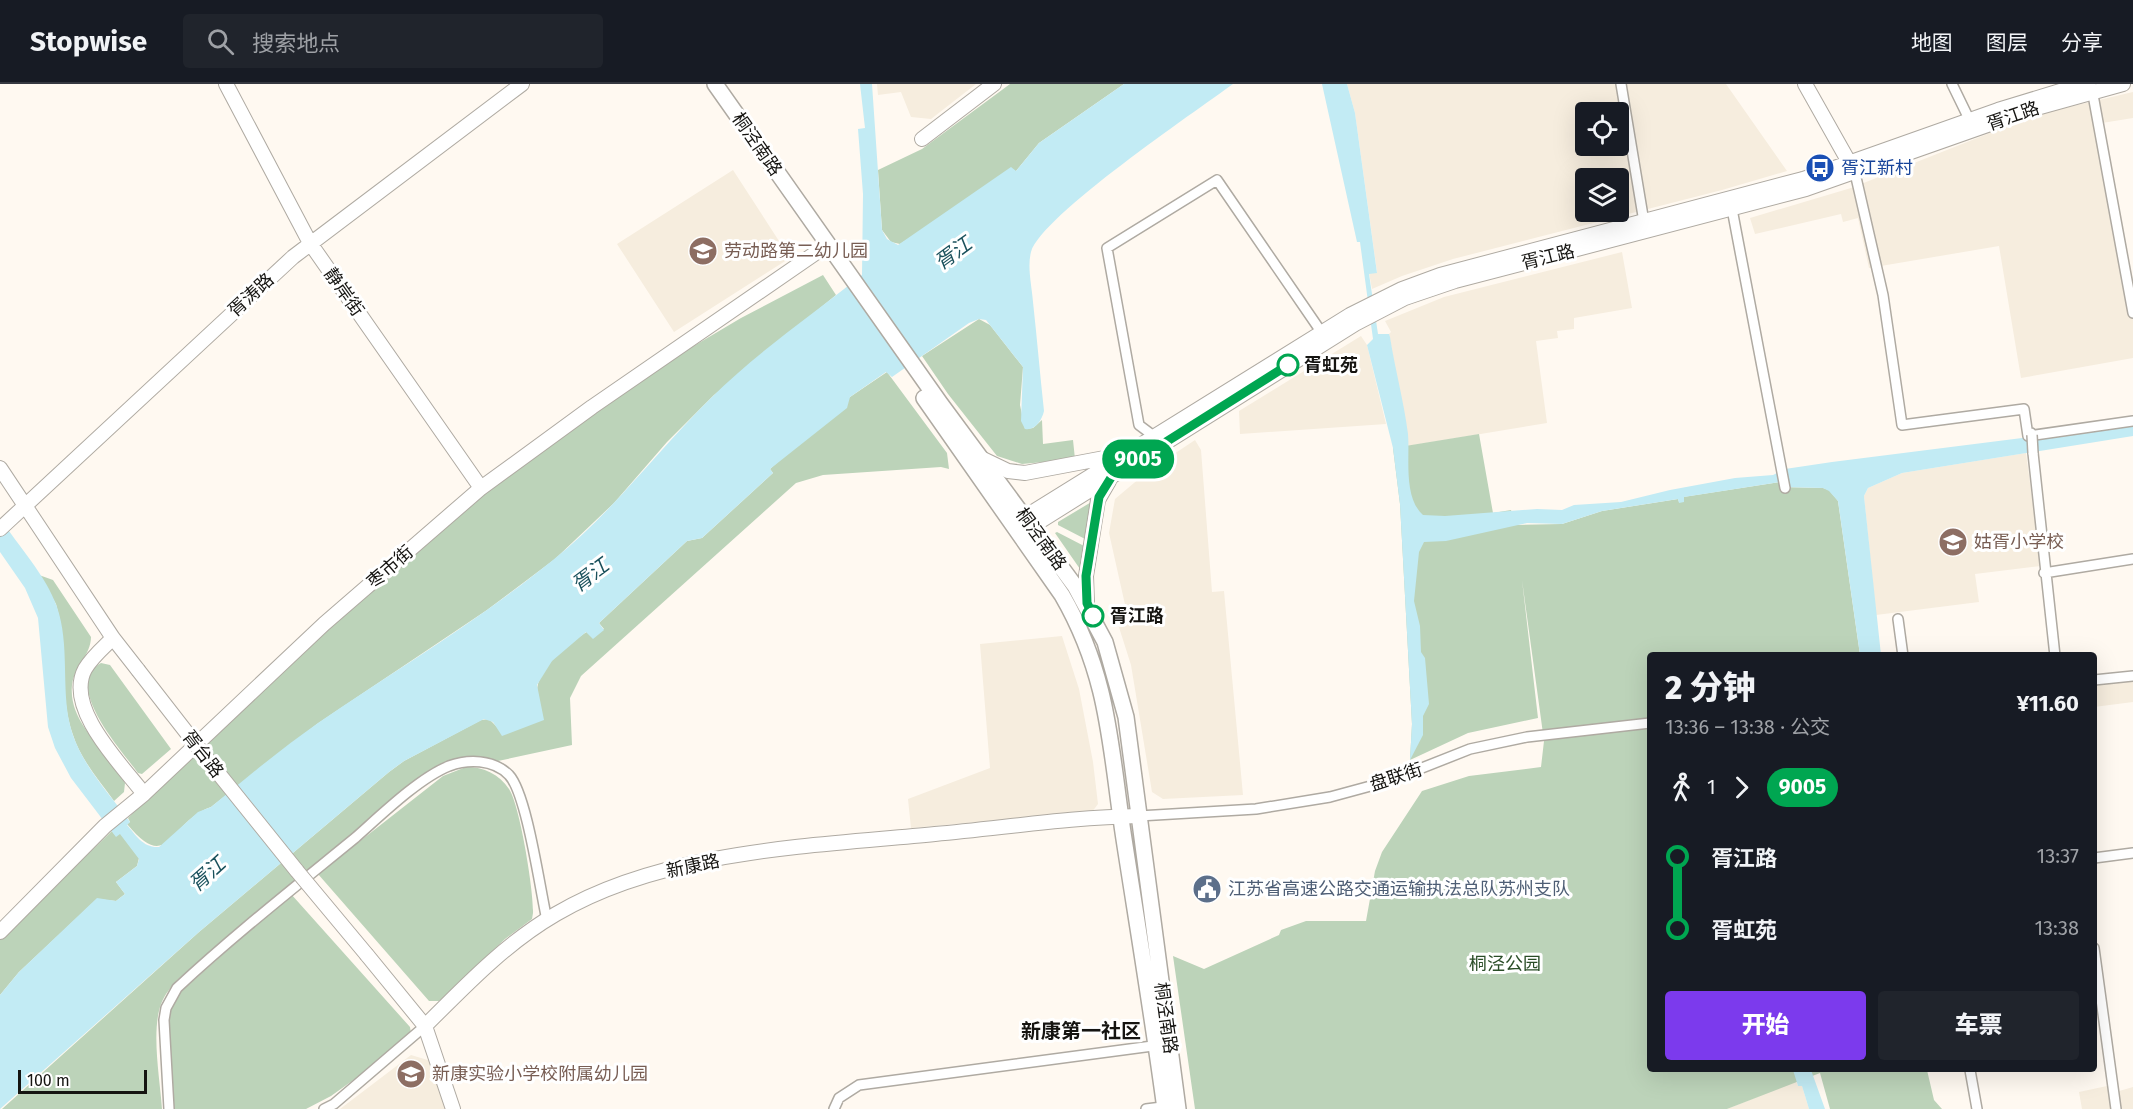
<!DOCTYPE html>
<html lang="zh">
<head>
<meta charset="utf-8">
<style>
	:root { --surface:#171b24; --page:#20242c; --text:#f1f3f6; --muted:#9ea1a6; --line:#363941; --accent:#7c3aed }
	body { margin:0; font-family:"Fira Sans","Noto Sans SC",sans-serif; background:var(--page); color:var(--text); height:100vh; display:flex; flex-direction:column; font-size:22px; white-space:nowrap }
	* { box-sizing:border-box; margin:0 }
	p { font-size:20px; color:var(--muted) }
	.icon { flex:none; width:33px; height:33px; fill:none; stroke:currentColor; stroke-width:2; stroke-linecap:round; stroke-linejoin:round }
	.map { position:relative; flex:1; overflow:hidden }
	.details { position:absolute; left:1647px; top:568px; width:450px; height:420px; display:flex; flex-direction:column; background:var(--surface); border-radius:6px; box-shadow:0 6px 24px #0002 }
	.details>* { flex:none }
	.badge { padding:0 12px; border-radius:20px; font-size:21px; line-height:39px }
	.controls { position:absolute; left:1575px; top:18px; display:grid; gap:12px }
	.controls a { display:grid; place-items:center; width:54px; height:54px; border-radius:6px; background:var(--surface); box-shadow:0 6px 24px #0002; font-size:30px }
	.scale { position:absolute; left:18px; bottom:15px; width:129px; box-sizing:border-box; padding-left:6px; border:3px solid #151411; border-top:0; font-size:16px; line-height:21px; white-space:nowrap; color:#151411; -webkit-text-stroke:4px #fff; paint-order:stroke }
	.map>.badge { position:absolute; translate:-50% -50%; box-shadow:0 0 0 3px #fff }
	.legs { display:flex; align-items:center; gap:9px; height:66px; padding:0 18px; font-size:20px }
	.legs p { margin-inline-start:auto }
	.headline { display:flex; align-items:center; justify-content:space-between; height:102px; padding:0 18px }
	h1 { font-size:33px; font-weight:800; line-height:45px }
	.button { display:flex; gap:12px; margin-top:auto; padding:12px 18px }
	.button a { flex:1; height:69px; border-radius:6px; background:var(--accent); color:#fff; font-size:24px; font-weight:800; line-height:69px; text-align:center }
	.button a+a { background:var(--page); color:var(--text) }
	ul { padding:0 18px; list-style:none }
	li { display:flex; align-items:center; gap:21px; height:72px; font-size:22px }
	li i { display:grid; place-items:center; width:9px; height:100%; margin:0 8px; background:currentColor }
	li i::after { content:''; width:15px; height:15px; margin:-8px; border:4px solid; border-radius:50%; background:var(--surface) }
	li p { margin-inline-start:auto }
	li:first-child i { background:linear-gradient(#0000 50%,currentColor 0) }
	li:last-child i { background:linear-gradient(currentColor 50%,#0000 0) }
	header { display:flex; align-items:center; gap:36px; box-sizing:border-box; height:84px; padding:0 30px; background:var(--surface); border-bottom:2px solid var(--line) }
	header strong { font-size:28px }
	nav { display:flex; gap:33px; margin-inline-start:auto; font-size:21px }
	.search { width:420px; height:54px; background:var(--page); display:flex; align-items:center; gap:15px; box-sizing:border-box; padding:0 21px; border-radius:6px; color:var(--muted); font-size:22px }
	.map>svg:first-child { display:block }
	.built { fill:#f6edde; fill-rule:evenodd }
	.green { fill:#bcd3b9 }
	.water { fill:#c2ebf4 }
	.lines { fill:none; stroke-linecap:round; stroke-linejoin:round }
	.street-casing { stroke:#afaaa2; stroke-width:12 }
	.secondary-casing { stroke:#afaaa2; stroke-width:16 }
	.primary-casing { stroke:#afaaa2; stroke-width:18 }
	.street { stroke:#fff; stroke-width:9 }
	.secondary { stroke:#fff; stroke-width:14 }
	.primary { stroke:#fff; stroke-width:15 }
	.street-bridge-casing { stroke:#afaaa2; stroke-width:12; stroke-linecap:butt }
	.secondary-bridge-casing { stroke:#afaaa2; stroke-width:16; stroke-linecap:butt }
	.street-bridge { stroke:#fff; stroke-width:9 }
	.secondary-bridge { stroke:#fff; stroke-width:14 }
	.line-1-casing { stroke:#fff; stroke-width:14 }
	.line-1 { stroke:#00a651; stroke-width:9 }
	.stop-1-dot { fill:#fff; stroke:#00a651; stroke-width:3 }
	.labels { text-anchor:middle; stroke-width:6; stroke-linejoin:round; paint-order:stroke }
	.street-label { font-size:18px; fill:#151411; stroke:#fff }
	.transit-label { font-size:18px; fill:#164399; stroke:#fff; text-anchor:start }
	.education-label { font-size:18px; fill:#785e54; stroke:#fff; text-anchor:start }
	.stop-label { font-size:18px; font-weight:bold; fill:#151411; stroke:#fff; text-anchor:start }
	.service-label { font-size:18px; fill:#4e5e75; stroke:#fff; text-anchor:start }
	.park-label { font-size:18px; fill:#2a4d27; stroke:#fff }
	.water-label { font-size:20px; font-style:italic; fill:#1a515c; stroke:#fff }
	.neighbourhood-label { font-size:20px; font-weight:bold; fill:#151411; stroke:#fff }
</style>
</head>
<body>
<header>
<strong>Stopwise</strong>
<div class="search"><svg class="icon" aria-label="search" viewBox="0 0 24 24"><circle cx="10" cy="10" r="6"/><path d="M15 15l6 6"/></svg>搜索地点</div>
<nav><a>地图</a><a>图层</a><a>分享</a></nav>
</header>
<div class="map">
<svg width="2133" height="1025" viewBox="0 0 2133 1025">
	<rect width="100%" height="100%" fill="#fff9f1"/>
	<path class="built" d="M877,0H976L931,35L911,33L901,8L878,11Z
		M1347,0H1726L1787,87L1722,106L1453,175L1402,192L1372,205L1369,189L1377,188L1355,29ZM1586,28H1618V62H1586ZM1586,94H1618V128H1586Z
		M2133,8V34L2102,39L2133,207V274L2021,294L1999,162L1869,184L1858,134L1843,138L1841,130L1755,150L1750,134L1851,104L2035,31Z
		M733,86L790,174L674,248L617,160Z
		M1622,168L1632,224L1574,234V245L1557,247L1558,254L1536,257L1547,339L1408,362L1389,250L1391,248L1385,237L1444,213Z
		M1361,252L1367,261L1386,340L1240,350L1239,327Z
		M1195,356L1201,366L1212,508L1224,507L1243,711L1163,715L1152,708L1131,581L1117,537L1128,534L1109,449L1115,415L1147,388Z
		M2026,369L2041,482L1975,490L1979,518L1876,531L1864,412L1868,404L1902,389Z
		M1062,552L1079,605L1093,678L1098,720L1092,728L911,744L908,715L990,684L980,560Z
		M2133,594V618L2094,623V599Z
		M411,971L431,977L446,1025H340Z
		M1796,997L1798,1002H1802L1809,1025H1727Z
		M2107,1002L2109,1010L2133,1003V1025H2082L2079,1008Z"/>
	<path class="green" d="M1010,0H1124L1039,59L1016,87L900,160L891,158L882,146L878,86L922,65Z
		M823,191L836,211L714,311L667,358L614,419L555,475L487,526L317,640L211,723C169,737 170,792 127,740L130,738L128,734L206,655L265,600L465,424L620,311L682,269L741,234Z
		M979,235L990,241L1023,283L1020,321L1025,345L1033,344L1042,336L1043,360L1073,356L1075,375L1022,380L997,372L948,310L922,272Z
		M887,288L947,369L949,385L941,383L823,391L796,399L581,592L570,614L572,661L498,677L462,673L437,683L411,701L177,896C171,903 165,910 161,920C151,948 160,995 162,1025H2L199,848L389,688L404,677L481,636L489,635L497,643L537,608C537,585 566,561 585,549C590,546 598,546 604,545L599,539L687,457L702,454L773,389L770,385L850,313Z
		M1479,350L1493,429L1511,426L1516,441L1562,440L1602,427L1678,415L1679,418H1684L1683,413L1780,398L1781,403L1823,404L1829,406L1838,417L1860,571L1650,572V986H1927L1934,1016L1942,1025H1830L1820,989L1727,1025H1195L1173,872L1204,885L1279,851L1281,846L1306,837H1366L1375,787L1382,768L1422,707L1469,692L1541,683L1544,657L1522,496L1538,634L1468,649L1410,676L1412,640L1400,420L1393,364Z
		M1093,417L1087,456L1058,441V438Z
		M1057,448L1086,463L1080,485L1055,449Z
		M39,491L53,496L91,553C91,571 74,583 72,601C68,641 109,666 125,699L124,708L114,717C99,696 81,676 73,651C60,614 66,571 59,532L56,520Z
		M101,579L110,581L171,665L142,690L138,689C123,668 61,601 101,579Z
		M466,683C484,683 499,690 509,705C520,721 534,809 533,829L532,835L505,855L444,913L439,917H429L318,790L443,692Z
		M112,747L116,752L120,749L139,774L137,782L116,798L125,810L116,817L97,815L19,888L0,911V855Z
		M291,810L410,943L411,949L401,962L331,1012L306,1025H174L167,937L175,913Z"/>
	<path class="water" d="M860,0H872L882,146L887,155L898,161L1011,83L1016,87L1039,59L1124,0H1233C1195,28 1042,131 1031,168C1027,183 1032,203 1033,218C1037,254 1040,291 1044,327C1042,336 1035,347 1025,345L1021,337L1023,283L986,236L979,235L969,239L892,293L886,288L850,313L847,324L770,385L773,389L702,454L687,457L599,539L604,546L593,555L586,548L552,577L537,601L544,636L502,652L493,638L484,635L404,677L389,688L199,848L0,1025V911L19,888L97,814L116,817L125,810L116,798L137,782L139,775L120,750L116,753L71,694L55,664L48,643L38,534L25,504L0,468V434C18,462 46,491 57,523C70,561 61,603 70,641C79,678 108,708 130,738L127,741C136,751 143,764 159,763L198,728L211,723C246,694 281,665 318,639C397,585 479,536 553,476C612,429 657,367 711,314C757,268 812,231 862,191L863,110L858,45L865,44Z
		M1322,0H1347L1355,29L1377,189L1369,190L1378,250H1389L1390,253C1395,285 1404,318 1408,350C1410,374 1403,413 1423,431L1445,432L1537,425L1562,426L1574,421L1621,418L1670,406L1735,394L1773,391L1785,385L1832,378L2133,340V352L1902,389L1868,404L1864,412L1881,571H1860L1838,417L1829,407L1823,404L1781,403L1780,398L1684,413V418L1679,419L1678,415L1602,427L1562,440L1527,439L1446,457L1424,458L1419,468L1414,517L1420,542L1421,568L1425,574L1429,620L1423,632V651L1410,676L1412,640L1400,420L1393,364L1367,261L1373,255L1360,158H1357Z
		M1793,986H1811L1825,1025H1809L1802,1002H1798Z"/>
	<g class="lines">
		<g class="street-casing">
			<path id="street" d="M1621,0L1644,138
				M1952,0L1970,37
				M2091,0L2133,229
				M1855,89L1883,211L1902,341L2024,325L2028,352L2031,349
				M1732,125L1785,404
				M2028,352L2133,337
				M1155,353L1139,341L1107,164L1217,96L1322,249
				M2033,369L2055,572
				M2044,489L2133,475
				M1898,535L1903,572
				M2094,596L2133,592
				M1139,732L1256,725L1330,713L1389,697L1470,665L1527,653L1650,639
				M2094,774L2133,769
				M2094,864L2116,1025
				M1970,986L1977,1025
				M169,1025L164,936L166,924L177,904C234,851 295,803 355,754C380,732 419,694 449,682C468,675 493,675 509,691C527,710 540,806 547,836
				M324,1025L334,1020L425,942
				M834,1025L839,1014L859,1001L1160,961
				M1146,1025L1170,1022"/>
		</g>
		<g class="secondary-casing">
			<path id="secondary" d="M226,0L310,159L481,404
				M1805,0L1854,87
				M922,55L994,0
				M983,375L1008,387L1025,389L1115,372
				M0,384L113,554L138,586
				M1015,439L1350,231L1402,205L1440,191L1803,95L1998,26L2083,0
				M0,445L293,173L522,0
				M1023,448L1355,240L1405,214L1455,197L1806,105L2033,25L2123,0
				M1087,519L1086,492L1098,416L1109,397
				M113,554C104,563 92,573 85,585C64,624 122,681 144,710
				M215,685L297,787
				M0,848L105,742L144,710L324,540L481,404L592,323L820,166
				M367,871L425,942L453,1025
				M425,942C466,901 506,859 556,830C664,766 813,762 935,750C1003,744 1071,733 1139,732"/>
		</g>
		<g class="primary-casing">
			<path id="primary" d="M715,0L940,319L1075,502L1105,558L1126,633L1178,1025
				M924,314L1062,511C1110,594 1110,664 1124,755C1138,845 1153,935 1165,1025"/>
		</g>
		<use href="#street" class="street"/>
		<use href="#secondary" class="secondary"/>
		<use href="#primary" class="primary"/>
		<g class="street-bridge-casing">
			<path id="street-bridge" d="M2032,351L2033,369"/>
		</g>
		<g class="secondary-bridge-casing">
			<path id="secondary-bridge" d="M138,586L215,685
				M297,787L367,871"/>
		</g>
		<use href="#street-bridge" class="street-bridge"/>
		<use href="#secondary-bridge" class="secondary-bridge"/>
	</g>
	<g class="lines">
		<g class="line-1-casing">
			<path id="line-1" d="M1093,532L1087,519L1086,492L1099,413L1112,392L1288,281"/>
		</g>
		<use href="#line-1" class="line-1"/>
	</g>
	<defs>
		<g id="bus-disc" transform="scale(1.5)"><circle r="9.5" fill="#1a4fb4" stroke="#fff"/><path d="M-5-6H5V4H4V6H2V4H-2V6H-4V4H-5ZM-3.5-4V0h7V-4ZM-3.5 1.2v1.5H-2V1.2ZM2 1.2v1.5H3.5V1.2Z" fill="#fff"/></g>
		<g id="school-disc" transform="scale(1.5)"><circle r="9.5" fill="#8d6e63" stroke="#fff"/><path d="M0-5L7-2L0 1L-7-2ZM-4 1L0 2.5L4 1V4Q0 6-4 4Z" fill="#fff"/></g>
		<g id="civic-disc" transform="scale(1.5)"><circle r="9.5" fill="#5c6f8a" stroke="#fff"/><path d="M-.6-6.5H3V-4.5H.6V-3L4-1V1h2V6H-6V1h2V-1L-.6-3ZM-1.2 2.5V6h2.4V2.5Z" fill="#fff"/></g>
	</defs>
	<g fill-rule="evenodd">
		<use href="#bus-disc" x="1820" y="84"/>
		<use href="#school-disc" x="703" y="167"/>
		<use href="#school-disc" x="1953" y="458"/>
		<use href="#civic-disc" x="1207" y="805"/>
		<use href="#school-disc" x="411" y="990"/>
	</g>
	<g class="stop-1-dot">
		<circle cx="1288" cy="281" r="10"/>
		<circle cx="1093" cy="532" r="10"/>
	</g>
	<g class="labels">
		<g class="street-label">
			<text transform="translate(2013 32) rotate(-19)" y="6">胥江路</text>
			<text transform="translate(757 60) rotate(55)" y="6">桐泾南路</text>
			<text transform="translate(1548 173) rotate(-14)" y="6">胥江路</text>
			<text transform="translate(344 208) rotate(55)" y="6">静岸街</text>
			<text transform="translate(251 211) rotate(-43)" y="6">胥涛路</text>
			<text transform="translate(1041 455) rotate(54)" y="6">桐泾南路</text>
			<text transform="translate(390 483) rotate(-41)" y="6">枣市街</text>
			<text transform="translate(203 670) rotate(52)" y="6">胥台路</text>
			<text transform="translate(1396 693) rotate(-18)" y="6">盘联街</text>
			<text transform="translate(693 782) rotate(-12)" y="6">新康路</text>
			<text transform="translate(1166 934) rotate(82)" y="6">桐泾南路</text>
		</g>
		<g class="transit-label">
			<text x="1841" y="90">胥江新村</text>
		</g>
		<g class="education-label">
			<text x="724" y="173">劳动路第二幼儿园</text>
			<text x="1974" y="464">姑胥小学校</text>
			<text x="432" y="996">新康实验小学校附属幼儿园</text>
		</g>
		<g class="stop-label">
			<text x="1304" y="287">胥虹苑</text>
			<text x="1110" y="538">胥江路</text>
		</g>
		<g class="service-label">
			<text x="1228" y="811">江苏省高速公路交通运输执法总队苏州支队</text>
		</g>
		<g class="park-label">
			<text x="1505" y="886">桐泾公园</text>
		</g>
		<g class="water-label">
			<text transform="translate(953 169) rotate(-36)" y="7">胥江</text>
			<text transform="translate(590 491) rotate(-37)" y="7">胥江</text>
			<text transform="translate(207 790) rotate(-42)" y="7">胥江</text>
		</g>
		<g class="neighbourhood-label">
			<text x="1081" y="954">新康第一社区</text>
		</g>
	</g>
</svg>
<div class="controls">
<a><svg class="icon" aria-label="locate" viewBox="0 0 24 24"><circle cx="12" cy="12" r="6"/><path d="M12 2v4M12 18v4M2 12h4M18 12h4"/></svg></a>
<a><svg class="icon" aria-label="layers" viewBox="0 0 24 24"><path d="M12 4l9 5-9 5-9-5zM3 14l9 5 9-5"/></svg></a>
</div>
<div class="scale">100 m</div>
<b class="badge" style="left:1138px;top:375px;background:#00a651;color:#fff">9005</b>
<section class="details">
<div class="headline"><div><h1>2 分钟</h1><p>13:36 – 13:38 · 公交</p></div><b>¥11.60</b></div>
<div class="legs"><svg class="icon" aria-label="walk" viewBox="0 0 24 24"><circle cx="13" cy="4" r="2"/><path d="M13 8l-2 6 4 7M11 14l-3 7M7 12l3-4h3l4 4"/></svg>1<svg class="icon" aria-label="forward" viewBox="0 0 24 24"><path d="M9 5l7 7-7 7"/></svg><b class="badge" style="background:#00a651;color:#fff">9005</b></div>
<ul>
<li><i style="color:#00a651"></i><b>胥江路</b><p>13:37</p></li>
<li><i style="color:#00a651"></i><b>胥虹苑</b><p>13:38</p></li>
</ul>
<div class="button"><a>开始</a><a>车票</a></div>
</section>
</div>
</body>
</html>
